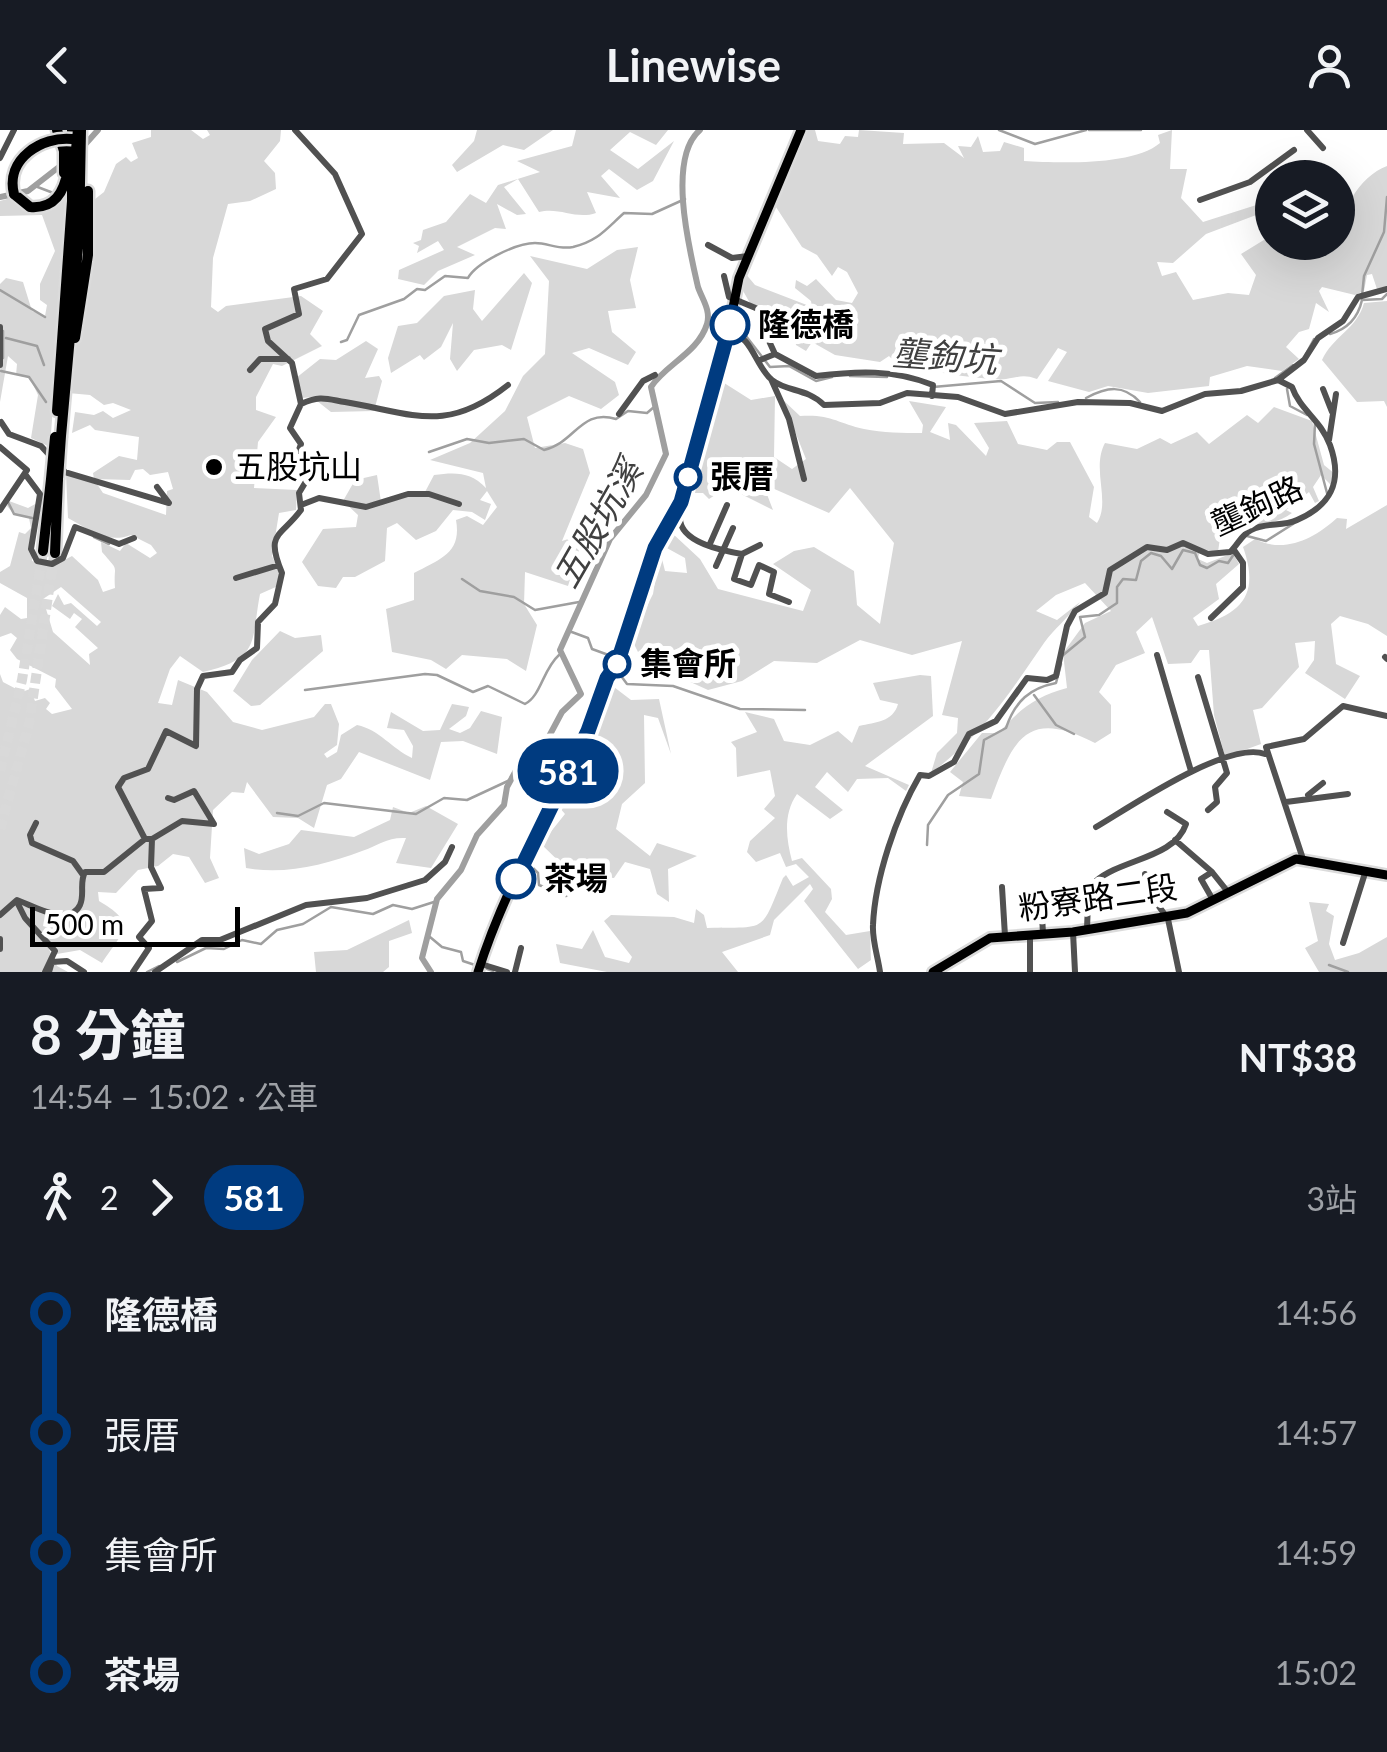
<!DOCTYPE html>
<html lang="zh-TW">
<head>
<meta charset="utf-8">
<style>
	:root { --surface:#171b24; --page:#20242c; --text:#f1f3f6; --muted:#9ea1a6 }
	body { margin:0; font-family:Lato,"Noto Sans TC",sans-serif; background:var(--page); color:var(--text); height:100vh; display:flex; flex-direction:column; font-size:38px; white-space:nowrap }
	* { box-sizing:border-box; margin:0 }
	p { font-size:32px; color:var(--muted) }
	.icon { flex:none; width:55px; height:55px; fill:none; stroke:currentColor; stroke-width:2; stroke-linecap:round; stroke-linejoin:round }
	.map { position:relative; height:842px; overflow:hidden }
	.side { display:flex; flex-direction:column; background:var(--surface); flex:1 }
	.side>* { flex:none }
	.badge { padding:0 20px; border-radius:32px; font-size:35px; line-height:65px }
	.controls { position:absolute; left:1255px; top:30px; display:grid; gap:20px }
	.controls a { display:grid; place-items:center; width:100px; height:100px; border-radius:50%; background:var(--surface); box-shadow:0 10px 40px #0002; font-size:50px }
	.scale { position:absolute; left:30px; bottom:25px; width:210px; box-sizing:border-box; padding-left:10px; border:5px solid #000; border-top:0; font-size:28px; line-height:35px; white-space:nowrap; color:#000; -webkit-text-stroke:8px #fff; paint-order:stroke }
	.map>.badge { position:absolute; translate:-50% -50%; box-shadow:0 0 0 5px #fff }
	.legs { display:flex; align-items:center; gap:15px; height:110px; padding:0 30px; font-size:32px }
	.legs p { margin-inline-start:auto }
	.summary { display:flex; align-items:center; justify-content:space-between; height:170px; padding:0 30px }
	h1 { font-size:55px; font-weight:700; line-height:75px }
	ul { padding:0 30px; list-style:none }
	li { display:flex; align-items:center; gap:35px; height:120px; font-size:38px }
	li i { display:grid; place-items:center; width:15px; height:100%; margin:0 12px; background:currentColor }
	li i::after { content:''; width:25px; height:25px; margin:-12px; border:8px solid; border-radius:50%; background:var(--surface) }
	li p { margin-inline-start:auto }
	li:first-child i { background:linear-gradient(#0000 50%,currentColor 0) }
	li:last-child i { background:linear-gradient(currentColor 50%,#0000 0) }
	header { display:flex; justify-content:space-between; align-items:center; height:130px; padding:0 30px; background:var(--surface); font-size:45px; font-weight:700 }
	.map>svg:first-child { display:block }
	.green { fill:#d8d8d8; fill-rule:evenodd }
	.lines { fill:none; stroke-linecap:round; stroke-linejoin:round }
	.stream { stroke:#9f9f9f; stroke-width:2.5 }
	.river { stroke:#9f9f9f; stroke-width:6 }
	.highway-tunnel { stroke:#d9d9d9; stroke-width:10; stroke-dasharray:10 5; stroke-linecap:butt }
	.major-casing { stroke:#dbdbdb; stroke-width:14 }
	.highway-casing { stroke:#dbdbdb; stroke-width:15 }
	.minor { stroke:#515151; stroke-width:6 }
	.major { stroke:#000; stroke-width:9 }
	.highway { stroke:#000; stroke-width:10 }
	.highway-bridge-casing { stroke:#dbdbdb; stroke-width:15; stroke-linecap:butt }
	.highway-bridge { stroke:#000; stroke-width:10 }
	.line-1-casing { stroke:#fff; stroke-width:22 }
	.line-1 { stroke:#003b80; stroke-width:15 }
	.stop-1-dot { fill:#fff; stroke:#003b80; stroke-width:5 }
	.poi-dot { fill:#000; stroke:#fff; stroke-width:4 }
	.labels { text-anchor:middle; stroke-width:10; stroke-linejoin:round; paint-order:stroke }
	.stop-label { font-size:32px; font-weight:bold; fill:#000; stroke:#fff; text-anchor:start }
	.poi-label { font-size:32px; fill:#000; stroke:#fff; text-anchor:start }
	.street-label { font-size:32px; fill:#000; stroke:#fff }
	.water-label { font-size:35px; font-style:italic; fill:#404040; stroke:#fff }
</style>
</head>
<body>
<header><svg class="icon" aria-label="back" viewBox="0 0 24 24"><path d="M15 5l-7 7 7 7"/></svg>Linewise<svg class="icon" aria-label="person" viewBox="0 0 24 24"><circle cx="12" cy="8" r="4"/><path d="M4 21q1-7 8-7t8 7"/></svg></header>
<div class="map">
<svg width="1387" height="842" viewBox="0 0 1387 842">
	<rect width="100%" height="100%" fill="#fff"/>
	<path class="green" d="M151,0H191L203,9L210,5L207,0H281L280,11L264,31L275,43L276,59L250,71L228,74L213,128L211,177L218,182L226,176L301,166L323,181L310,204L322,216L282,236L273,234L256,267V280L276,287L258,312L254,358L297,360L296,380L279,383L272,426L280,443L278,456L260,464C251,511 261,529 203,542L180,526L170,539L158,573L172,575L178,550L207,562L233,592L262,600L314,587L325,574H331L339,594L337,615L324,624L327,628L337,622L341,605L357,595C380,600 391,618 412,628L413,616L404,600L387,598L391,582L423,601L440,600L452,574L469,577L466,586L449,599L460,603L470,598L481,581L502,587L497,624L463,611L441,612L430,650L359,622L341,649L327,655L314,698L298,688L273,687L247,652L244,663L232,662L213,680L210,728L219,748L205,753L189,727L173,724L158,736L138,740L116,763L98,762L99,771C139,794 122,802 102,833L80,820L57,824L46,813L57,836L68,842H0V544L3,552L22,562L30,559L35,571L45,568L50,573L46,579L52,584L72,579L55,557L56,549L17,529L10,520L17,508L11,503L0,507V485L5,477L21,489L27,488V468L0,453V442L10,436L19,402L25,404L31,398L29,388L14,384L7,376L9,371L28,378L37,373L32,431L53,436L72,426L98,450L103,462L115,458C113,432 121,444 102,422L101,412L120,421L126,413L150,428L157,423L151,415L131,405C107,414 90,400 68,388L66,345L95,351L103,363L166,385L167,361L173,359L168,342L150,345L143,339L135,340L130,350L94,349L93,343L119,326L137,330L139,307L95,300L90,295L72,303L75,282L94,285L103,281L113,288L131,280L113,273L104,275L90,265L68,263L90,129V73L104,62L116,34L126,27L131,32L138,28L132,13L151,7ZM61,457L101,492L97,496L71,473L64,475L58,464L52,476L70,489L74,483L82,489L75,497L98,518L89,524L90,535L53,502L43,469Z
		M477,0H553L524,20L503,15L457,42L452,35L474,11Z
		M576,0H668L656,15L630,2L610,20L638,39L674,11L653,51L637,60L609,39L601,46L620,68L587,62L596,83C576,90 560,77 539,82L518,49L504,57L526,84L517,85L497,74L506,99L495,98L457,117L475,125L438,141L424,155L398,149L399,140L444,120L438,111L417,123L419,116L413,113L421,110L423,100L446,92L470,64L486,73L498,55L540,42L517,31L572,16Z
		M804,0H815L818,11L840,14L845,6L858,7L859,0L904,3L903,14L944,13L964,28L958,16L971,17L978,6L983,22L1000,21L1004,12L1024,18V31C1059,33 1133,36 1160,13L1158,5L1172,0L1170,39H1187L1181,68L1203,92L1272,70V79L1206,104L1173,133L1157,132L1162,146L1176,142L1193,170L1228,163L1249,165L1256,145L1241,124L1272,105V112H1338C1338,85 1359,46 1387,36V156L1377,159L1372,144L1367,145L1364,161L1355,165L1322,157L1319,161L1329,182L1316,173L1309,199L1299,202L1286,217L1299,229L1282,241L1247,236L1210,247L1209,256L1148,263L1108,256L1089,262L1048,251L1067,222L1058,218L1037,249C1023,244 1020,247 1006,249C987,251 900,239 889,226L880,232L835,225L812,212L806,221L796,215L793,198L762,175H751L742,159L745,143L755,155L812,177L811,171L795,158L796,150L807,156L816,149L836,170L852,173L858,163L847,142L838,137L832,146L817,125L802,117L774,74Z
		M70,46L50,317L31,308L38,265L30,248L16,245L17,234L8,226L0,272V154L6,148L23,152L32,181L45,186L47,175L40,170V154L55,121L42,85L0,86V71L14,67L44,80Z
		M638,117L630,150L636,178L608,181L612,202L636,222L628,235L589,218L572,223L615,252L619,265L601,279L569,266L527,287L535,318L565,313L583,319L590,343L562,411L584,404L568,456L525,442L524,474L537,495L526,541L507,529L462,525L446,539L431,530L392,522L386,479L414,470V443C440,429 462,423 456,390L467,386L483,395L497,377L487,361L480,370L491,374L485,390L472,382L453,380L436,401L416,410L397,393L387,398L385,431L355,447H343L336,458L318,456L302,432L323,399L356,397L358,385L343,371L355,350L377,345L381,372L425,362L434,345C456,342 471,342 486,358L483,343L430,330L470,313L505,281L523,246L545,224L549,151L530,126L587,139L617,120Z
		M524,143L532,153L511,220L502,215L474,220L457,241L450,229L453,193L441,217L424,230L420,225L391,243L388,228L398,196L417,193L444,166L475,160L473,179L482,191Z
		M1387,171V277L1384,271L1357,272L1322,230C1333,206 1357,199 1364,173Z
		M366,211L378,219L365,248L379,246L382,251L374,281L331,282L312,267L302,268L296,248L320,229L336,230Z
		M721,251L751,270L775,266L774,327L792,339L806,329L782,269L800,286C831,284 837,293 864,299C883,303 903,303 922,303L923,295L909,271L946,277L930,302L950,310L948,293L956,295L986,326L989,318L974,293L1007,291L1018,314L1047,320L1057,312H1070L1094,357L1089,387L1097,393C1111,371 1091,339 1105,313L1137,319L1160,308L1171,314L1197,302L1209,314L1247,285L1258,293L1274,277L1312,291L1324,335L1335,344V359L1321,345L1313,357L1319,371L1315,373L1309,362L1286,380L1292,383C1279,393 1260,394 1244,402L1237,393L1221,401L1218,422L1200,419L1198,429L1207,433L1233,423L1239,434L1216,454L1219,469L1193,488L1198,496C1245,483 1259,462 1243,417L1255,409C1284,424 1314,409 1337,388L1347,389L1346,399L1387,375V506L1368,494L1340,486L1331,494L1336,534L1360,546L1345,569L1305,543L1314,530L1315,511L1295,513L1299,537L1262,578L1253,580L1261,614L1225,627L1214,585L1209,520H1200L1191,533L1168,534L1152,487L1136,502L1145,523L1116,535L1099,562L1111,575V603L1095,613C1027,578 1013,609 991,669L959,666L963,652L950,642L982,603H999C1019,579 1037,566 1067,558L1063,523L1085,493L1111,481L1085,453L1056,465L1036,481L1057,490L1080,472C1069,487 1054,499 1044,513C1007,567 984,603 931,643L937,623L957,603L958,588L942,585L962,511L912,525L860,510L817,533L774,531L742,551L708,560L642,530L631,508L653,464L660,421L665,441L687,443L685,428L665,417L672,403L700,429L718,459L803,481L811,460L773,434L794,421L814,417L854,441L857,475L880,494L894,413L850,358L829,383L763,354L773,380L727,357L709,369L703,363H694L691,346Z
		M280,501L295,508L321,505L323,521L260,575L251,576L233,561L252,530Z
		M920,545L931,546L933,586L865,636L909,655L906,661L888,648L857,649L848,662L827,642L815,657L843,680L830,689L797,664C783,684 786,708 792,731L802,728L831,759L832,769L825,782L846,805L870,801L871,830L858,839L804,771L813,759L810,754L774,790L770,805L722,822L738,842H607L560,833L556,814L582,819L593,800L605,827L629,833L632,827L604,791L611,785L674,787L694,793L696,779L704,785L707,798C768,797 760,804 783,748L786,745L793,756L809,747L796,734L786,737L780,723L756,732L747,722L750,711L775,688L764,679L775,666L770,640L737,647L736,618L731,612L757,602L745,582L774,589L784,611L810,615L838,601L852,613L859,596C876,592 893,592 898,574L880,570L873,553Z
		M610,554L631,570L659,569L671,624L658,588L644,585L645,653L622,674L616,699L650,726L657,713L697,726L668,739L669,772L657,764L650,739L625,732L614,748L572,744L541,714L565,684L559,677L578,628L595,601Z
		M426,676L458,694L431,738L396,733L406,708C387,707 379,715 362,721C325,735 285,745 246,738L244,718L259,724L289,714L301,700L354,707L390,690L393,677L409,683Z
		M1309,772L1329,774L1326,781L1334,786L1329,814L1335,830L1359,823L1387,807V842H1319L1305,818L1318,811Z
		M409,790L412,803L389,811V837L383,842H316L314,822L347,820Z"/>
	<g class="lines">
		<path class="stream" d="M999,0L1035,14L1086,0
			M1089,0H1141
			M35,56L56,64
			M0,160L45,187
			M1362,166L1364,146L1384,102L1387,67
			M708,189L725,196
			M732,198L746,206L770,237L789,236L816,251L832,247
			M3,201V228
			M1330,204C1348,199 1358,188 1362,170L1382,169L1387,164
			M6,208L37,216L44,235
			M341,212L347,210L359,185L404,169L417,159L425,160L445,146L468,148C476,133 516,113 535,113C548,113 559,120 573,117C598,111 606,99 624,83L652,84L685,69
			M1306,224L1314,209
			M1,241L29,247L46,272
			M850,246L887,247
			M1275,248L1293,235
			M933,257L1001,251L1035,273L1058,272
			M1287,259L1290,276L1307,285
			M1086,268C1107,257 1123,254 1140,272
			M1315,294L1314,314L1327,363
			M429,322L467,309L489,313L524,309L544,320C575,313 581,278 616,289L628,281L647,283L654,277
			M8,372L14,384L32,388
			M1247,406L1266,411L1293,394
			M94,407L109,414
			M462,449L480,461L514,467L535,480L579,472
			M569,501L588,508L592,519L614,527
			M1062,526L1085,507L1080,487L1099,485L1117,473V457L1123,449L1136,450L1141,431L1151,423L1161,426L1172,439L1183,420L1195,423L1200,435L1207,438L1219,431L1228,433L1234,424
			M616,539L627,554L673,556L740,579L805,580
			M305,560L425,544L437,545L473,562L488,556L525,574C541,566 543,539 559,525
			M1034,565L1056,595L1074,604
			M277,683L298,686L324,673L416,684L444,668L467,670L510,650
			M927,715L928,695L948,665L979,644L984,610L1006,598C1015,571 1030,558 1056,553L1061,534
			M531,736L538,743L539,755L566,766L580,755
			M430,807L442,817L461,822L463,831L493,841
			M177,832L206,818L224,819L242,810L261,814L277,800L303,794L331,777L373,784L393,775L412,779L437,771
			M1329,835L1348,842
			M147,842L159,836"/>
		<path class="river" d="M81,19L98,0
			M0,67L28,61L64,33
			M431,842L422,828L437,769L461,740L477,705L504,675L507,657L520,633L546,612L562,582L581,564L560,520L610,409L646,365L666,324L651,257C666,234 698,223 707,194C711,180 702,169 698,157C689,118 667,28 700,0"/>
		<path class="highway-tunnel" d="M0,641L22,550L43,422
			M0,699L29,594L54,426"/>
		<g class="major-casing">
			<path id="major" d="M478,842C504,759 550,682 586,604C597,580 599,555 617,534L655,419L681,372L724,222L739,148L801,0
				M933,842L990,808L1073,802L1187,783L1296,729L1387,745"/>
		</g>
		<g class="highway-casing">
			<path id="highway" d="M57,0L64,21V43
				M14,64L30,77C55,79 64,62 68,40
				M75,208L88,125V61
				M57,281L72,71V0
				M61,306L79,107L81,0
				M43,421L51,349
				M55,423L58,349"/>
		</g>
		<path class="minor" d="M1307,0L1323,18
			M0,28L14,0
			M1200,70L1250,52L1294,20
			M708,115L732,128L748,126
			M724,146L729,167L758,179
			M0,197V235
			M773,197L769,211L775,224
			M729,201C753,207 755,236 772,250C787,262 807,258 824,275L880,273L907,263L958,267L1005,284L1078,272L1130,273L1162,281L1205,264L1241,261L1278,250L1304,230L1318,208L1343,191L1358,167L1387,159
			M760,230L775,224L816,246C857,241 893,239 933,255L932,266
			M250,240L260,229H288
			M771,249L789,289L804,349
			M1323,259L1332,282
			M301,274C320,265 327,269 345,272C415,284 446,304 508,255
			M619,284L643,251L655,245
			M1,292L9,304L41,316L65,342L169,373L157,357
			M1329,310L1336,264
			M0,317L27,340L0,380
			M25,344L40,364L31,419L37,431L52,434L63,428L75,397L119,414L134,408
			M687,355C689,367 680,376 680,388C680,413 724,421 742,424L760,415
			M301,375L319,368L366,377L408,364H429L459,374
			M709,416L727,375
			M742,424L734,449L751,455L759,435L774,442L769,464L789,472
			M716,436L733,398
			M236,448L279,435
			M1211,488L1243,457V433L1234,420
			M1157,525L1191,641
			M1385,527L1387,529
			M1198,547L1227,643L1215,657L1217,672L1208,680
			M1308,665L1323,653
			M1286,672L1348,664
			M36,693L30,705L32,713L73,731L83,745
			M1096,697C1130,677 1228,610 1265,624
			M152,709L182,691L214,694L194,661L174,670L168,668
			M1175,710L1212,742L1201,749L1213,770
			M1303,729L1266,617L1304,609L1343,576L1387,586
			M1212,742L1228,762
			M1145,744L1150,764L1168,789L1179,842
			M1002,757L1005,806
			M1041,765L1043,804
			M17,772L25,788L55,821L45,842
			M0,785L17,770C32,775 69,798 80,775C85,764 79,753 85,742H104L145,709
			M1087,799L1088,772L1096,751C1121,729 1175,728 1186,694L1167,682
			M1073,802L1075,842
			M1030,806V842
			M0,809V819
			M1343,813L1366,740
			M481,834L507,842
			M49,842L52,832L67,831L84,842
			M133,842L149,818L139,807L152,791L144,759L161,758L151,737L152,709H145L118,657L124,648L148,639L166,601L196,616L197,559L203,546L232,542L240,530L257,518L258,492L275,474L282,443C265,402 280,408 301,380L299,363L311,343L296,328L301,314L290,298L301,274L292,233L268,211L265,199L299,184L294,159L327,149L362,104L335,44L295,0
			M155,842L202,810H220L306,775L367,768L425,750L445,732L452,717
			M515,842L521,818
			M880,842C878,827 872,810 873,795C875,748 896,686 920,645L929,646L954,632L969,604L996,591L1027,548L1047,550L1056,546L1067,496L1075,481L1105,463L1110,440L1147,417L1167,420L1183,413L1208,424L1230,422C1238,415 1241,405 1251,400C1267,392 1282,397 1297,390C1332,375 1343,351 1330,315C1321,290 1300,280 1292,257L1278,250"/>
		<use href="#major" class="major"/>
		<use href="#highway" class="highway"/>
		<g class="highway-bridge-casing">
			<path id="highway-bridge" d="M14,64C5,29 42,6 72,9
				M51,349L55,307
				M58,349L61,306"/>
		</g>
		<use href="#highway-bridge" class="highway-bridge"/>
	</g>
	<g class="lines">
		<g class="line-1-casing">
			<path id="line-1" d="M516,749L588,601L607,548L617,534L655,418L681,372L730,195"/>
		</g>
		<use href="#line-1" class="line-1"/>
	</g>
	<g class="stop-1-dot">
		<circle cx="730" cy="195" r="18"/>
		<circle cx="688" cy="347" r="12"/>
		<circle cx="617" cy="534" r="12"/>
		<circle cx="516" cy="749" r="18"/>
	</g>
	<circle class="poi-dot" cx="214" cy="337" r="10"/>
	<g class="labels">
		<g class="stop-label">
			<text x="758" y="206">隆德橋</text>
			<text x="710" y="358">張厝</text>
			<text x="640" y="545">集會所</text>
			<text x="544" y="760">茶場</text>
		</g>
		<g class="poi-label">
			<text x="234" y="348">五股坑山</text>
		</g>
		<g class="street-label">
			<text transform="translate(1257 376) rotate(-25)" y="11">壟鉤路</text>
			<text transform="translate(1098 768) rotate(-8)" y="11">粉寮路二段</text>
		</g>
		<g class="water-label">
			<text transform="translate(945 227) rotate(4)" y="12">壟鉤坑</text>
			<text transform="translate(598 394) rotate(-60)" y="12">五股坑溪</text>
		</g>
	</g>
</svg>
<div class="controls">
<a><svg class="icon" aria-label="layers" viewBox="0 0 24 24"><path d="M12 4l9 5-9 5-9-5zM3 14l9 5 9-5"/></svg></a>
</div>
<div class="scale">500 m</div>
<b class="badge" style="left:568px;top:641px;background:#003b80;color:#fff">581</b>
</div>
<section class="side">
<div class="summary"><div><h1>8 分鐘</h1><p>14:54 – 15:02 · 公車</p></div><b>NT$38</b></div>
<div class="legs"><svg class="icon" aria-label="walk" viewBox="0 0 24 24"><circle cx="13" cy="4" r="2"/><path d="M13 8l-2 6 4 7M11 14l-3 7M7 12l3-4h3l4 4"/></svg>2<svg class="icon" aria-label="forward" viewBox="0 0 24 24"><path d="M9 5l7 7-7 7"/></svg><b class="badge" style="background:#003b80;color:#fff">581</b><p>3站</p></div>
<ul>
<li><i style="color:#003b80"></i><b>隆德橋</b><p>14:56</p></li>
<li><i style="color:#003b80"></i><span>張厝</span><p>14:57</p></li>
<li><i style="color:#003b80"></i><span>集會所</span><p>14:59</p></li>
<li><i style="color:#003b80"></i><b>茶場</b><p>15:02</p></li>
</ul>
</section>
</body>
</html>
